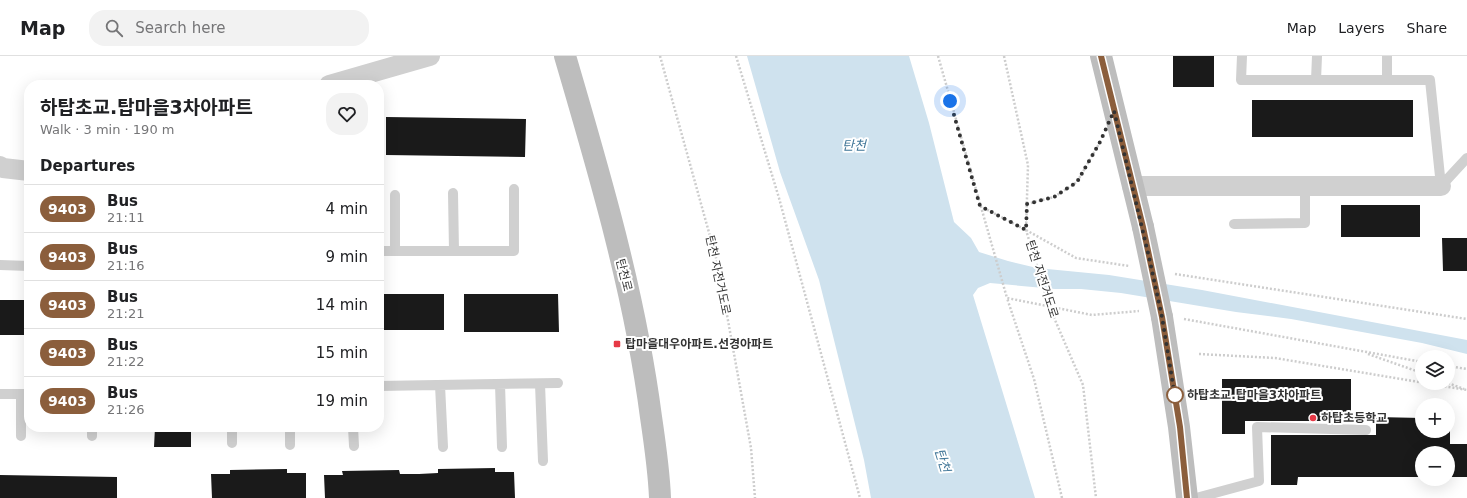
<!DOCTYPE html>
<html lang="en">
<head>
<meta charset="utf-8">
<style>
	:root { --surface:#fff; --page:#f2f2f2; --text:#202124; --muted:#757577; --line:#e0e0e0 }
	body { margin:0; font-family:"DejaVu Sans","Noto Sans KR",sans-serif; background:var(--page); color:var(--text); height:100vh; display:flex; flex-direction:column; font-size:15px; white-space:nowrap }
	* { box-sizing:border-box; margin:0 }
	p { font-size:13px; color:var(--muted) }
	.icon { flex:none; width:22px; height:22px; fill:none; stroke:currentColor; stroke-width:2; stroke-linecap:round; stroke-linejoin:round }
	.map { position:relative; flex:1; overflow:hidden }
	.details { position:absolute; left:24px; top:24px; width:360px; height:352px; display:flex; flex-direction:column; background:var(--surface); border-radius:16px; box-shadow:0 4px 16px #0002 }
	.details>* { flex:none }
	.badge { padding:0 8px; border-radius:13px; font-size:14px; line-height:26px }
	.fabs { position:absolute; left:1415px; top:294px; display:grid; gap:8px }
	.fabs a { display:grid; place-items:center; width:40px; height:40px; border-radius:50%; background:var(--surface); box-shadow:0 4px 16px #0002; font-size:20px }
	.you { position:absolute; width:20px; height:20px; margin:-10px; border:3px solid #fff; border-radius:50%; background:#1a73e8; box-shadow:0 0 0 6px #1a73e833 }
	.map>.badge { position:absolute; translate:-50% -50%; box-shadow:0 0 0 2px #fff }
	h2 { padding:0 16px; font-size:15px; line-height:36px }
	.round { display:grid; place-items:center; flex:none; width:42px; height:42px; border-radius:16px; background:var(--page) }
	.overview { display:flex; align-items:center; justify-content:space-between; height:68px; padding:0 16px }
	h1 { font-size:19px; font-weight:700; line-height:30px }
	ul { padding:0; list-style:none }
	li { display:flex; align-items:center; gap:12px; height:48px; padding:0 16px; border-top:1px solid var(--line) }
	li div { flex:1 }
	li b { display:block; font-size:15px }
	li em { font-style:normal }
	li .badge { min-width:44px; font-weight:700; text-align:center }
	header { display:flex; align-items:center; gap:24px; box-sizing:border-box; height:56px; padding:0 20px; background:var(--surface); border-bottom:1px solid var(--line) }
	header strong { font-size:19px }
	nav { display:flex; gap:22px; margin-inline-start:auto; font-size:14px }
	.search { width:280px; height:36px; background:var(--page); display:flex; align-items:center; gap:10px; box-sizing:border-box; padding:0 14px; border-radius:16px; color:var(--muted); font-size:15px }
	.map>svg:first-child { display:block }
	.water { fill:#cfe2ee }
	.building { fill:#1a1a1a }
	.lines { fill:none; stroke-linecap:round; stroke-linejoin:round }
	.path { stroke:#cdcdcd; stroke-width:2.5; stroke-dasharray:2 2; stroke-linecap:butt }
	.lane { stroke:#d0d0d0; stroke-width:10 }
	.street { stroke:#d0d0d0; stroke-width:20 }
	.secondary { stroke:#bdbdbd; stroke-width:22 }
	.secondary-bridge { stroke:#bdbdbd; stroke-width:22 }
	.line-casing { stroke:#fff; stroke-width:9 }
	.line { stroke:#8b5e3c; stroke-width:6 }
	.walk { stroke:#333; stroke-width:4; stroke-dasharray:0 7.2 }
	.poi-dot { fill:#e63946; stroke:#fff; stroke-width:1.5 }
	.stop-dot { fill:#fff; stroke:#8b5e3c; stroke-width:2 }
	.labels { text-anchor:middle; stroke-width:4; stroke-linejoin:round; paint-order:stroke }
	.street-label { font-size:12px; fill:#333; stroke:#fff }
	.poi-label { font-size:12px; font-weight:bold; fill:#333; stroke:#fff; text-anchor:start }
	.stop-label { font-size:12px; font-weight:bold; fill:#333; stroke:#fff; text-anchor:start }
	.water-label { font-size:13px; font-style:italic; fill:#3f7597; stroke:#fff }
</style>
</head>
<body>
<header>
<strong>Map</strong>
<div class="search"><svg class="icon" aria-label="search" viewBox="0 0 24 24"><circle cx="10" cy="10" r="6"/><path d="M15 15l6 6"/></svg>Search here</div>
<nav><a>Map</a><a>Layers</a><a>Share</a></nav>
</header>
<div class="map">
<svg width="1467" height="442" viewBox="0 0 1467 442">
	<rect width="100%" height="100%" fill="#fff"/>
	<path class="water" d="M747,0H909L929,67L954,166L971,182L979,196L1008,205L1037,212L1109,219L1202,234L1467,284V298L1422,287L1291,263L1236,256L1121,237L1081,233H1055L990,227L978,232L973,239L1035,442H871L864,404L819,224L780,116Z"/>
	<path class="building" d="M1173,0H1214V31H1173Z
		M1252,44H1413V81H1252Z
		M386,61L526,63L525,101L386,99Z
		M1341,149H1420V181H1341Z
		M1442,182H1467V215H1443Z
		M379,238H444V274H379Z
		M464,238H558L559,276H464Z
		M0,244H29V279H0Z
		M1222,323H1351V365H1245V378H1222Z
		M1376,361L1422,362V375H1448V362H1450V388H1467V421H1448V397H1422V421H1298L1297,429H1271V379H1376Z
		M155,371H191V391H154Z
		M495,412V416H514L515,442H325L324,419H343L342,415L399,414L400,418H419L438,417V413Z
		M287,413V417H306V442H212L211,418H230V414Z
		M0,419L117,421V442H0Z"/>
	<g class="lines">
		<path class="path" d="M660,0L718,209L751,392L755,442
			M736,0L779,142L860,442
			M938,0L1007,242
			M1004,0L1028,109L1026,174L1049,250L1083,329L1096,442
			M1027,148L1054,141L1077,126L1100,86
			M980,150L1026,174L1076,202L1129,210
			M1175,218L1467,263
			M1184,263L1422,306
			M1199,298L1275,302L1467,334
			M1368,298L1422,317
			M1448,310L1467,313
			M1448,327L1464,333
			M1062,442L1034,323L1007,242L1092,259L1139,255"/>
		<path class="lane" d="M1242,0L1241,24H1430L1441,130
			M1387,0V24
			M1316,24L1317,0
			M1441,130L1467,102
			M453,137L454,195
			M395,139V195
			M1234,168L1305,167V130
			M379,195H514V133
			M0,209L29,210
			M500,328L502,391
			M540,328L543,405
			M440,329L443,391
			M379,330L558,327
			M0,338H29
			M21,338V380
			M92,371V380
			M232,371V387
			M290,371V389
			M353,371L354,390
			M1196,442L1259,425L1257,371L1366,374"/>
		<path class="street" d="M329,29L430,0
			M0,110L3,112L29,115
			M1132,130H1441"/>
		<path class="secondary" d="M565,0C600,119 635,238 651,361C655,388 659,415 660,442
			M1101,0L1143,171
			M1162,261L1179,371L1187,442"/>
		<path class="secondary-bridge" d="M1143,171L1162,261"/>
	</g>
	<g class="lines">
		<g class="line-casing">
			<path id="line" d="M1101,0L1143,171L1162,261L1180,371L1187,442"/>
		</g>
		<use href="#line" class="line"/>
		<path class="walk" d="M950,45L980,150L1026,174L1027,148L1054,141L1077,126L1100,86L1114,55L1149,201L1162,261L1175,341V339"/>
	</g>
	<g class="poi-dot">
		<rect x="613" y="284" width="8" height="8" rx="2"/>
		<circle cx="1313" cy="362" r="4"/>
	</g>
	<circle class="stop-dot" cx="1175" cy="339" r="8"/>
	<g class="labels">
		<g class="street-label">
			<text transform="translate(624 219) rotate(76)" y="4">탄천로</text>
			<text transform="translate(718 219) rotate(78)" y="4">탄천 자전거도로</text>
			<text transform="translate(1042 223) rotate(72)" y="4">탄천 자전거도로</text>
		</g>
		<g class="poi-label">
			<text x="625" y="292">탑마을대우아파트.선경아파트</text>
			<text x="1321" y="366">하탑초등학교</text>
		</g>
		<g class="stop-label">
			<text x="1187" y="343">하탑초교.탑마을3차아파트</text>
		</g>
		<g class="water-label">
			<text x="854" y="94">탄천</text>
			<text transform="translate(943 404) rotate(73)" y="5">탄천</text>
		</g>
	</g>
</svg>
<div class="fabs">
<a><svg class="icon" aria-label="layers" viewBox="0 0 24 24"><path d="M12 4l9 5-9 5-9-5zM3 14l9 5 9-5"/></svg></a>
<a>+</a>
<a>−</a>
</div>
<div class="you" style="left:950px;top:45px"></div>
<section class="details">
<div class="overview"><div><h1>하탑초교.탑마을3차아파트</h1><p>Walk · 3 min · 190 m</p></div><a class="round"><svg class="icon" aria-label="heart" viewBox="0 0 24 24"><path d="M12 20l-8-8c-3-5 5-10 8-4 3-6 11-1 8 4z"/></svg></a></div>
<h2>Departures</h2>
<ul>
<li><span class="badge" style="background:#8b5e3c;color:#fff">9403</span><div><b>Bus</b><p>21:11</p></div><em>4 min</em></li>
<li><span class="badge" style="background:#8b5e3c;color:#fff">9403</span><div><b>Bus</b><p>21:16</p></div><em>9 min</em></li>
<li><span class="badge" style="background:#8b5e3c;color:#fff">9403</span><div><b>Bus</b><p>21:21</p></div><em>14 min</em></li>
<li><span class="badge" style="background:#8b5e3c;color:#fff">9403</span><div><b>Bus</b><p>21:22</p></div><em>15 min</em></li>
<li><span class="badge" style="background:#8b5e3c;color:#fff">9403</span><div><b>Bus</b><p>21:26</p></div><em>19 min</em></li>
</ul>
</section>
</div>
</body>
</html>
